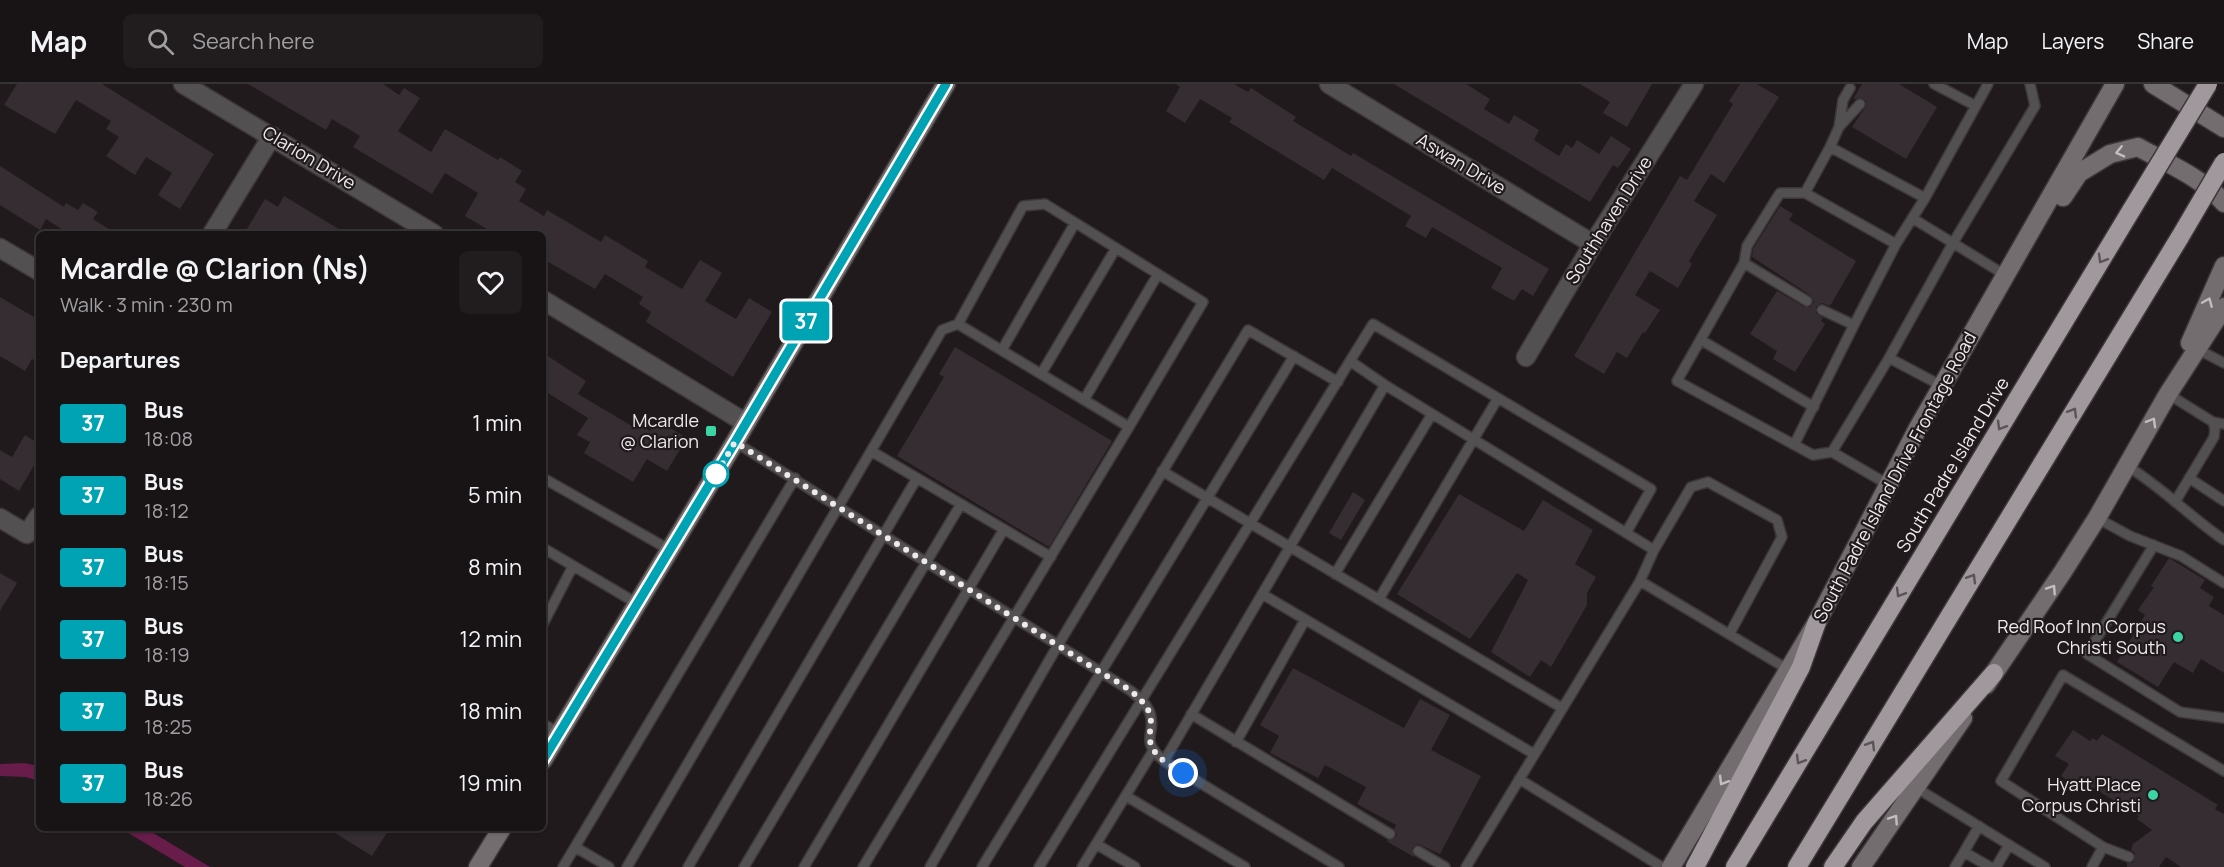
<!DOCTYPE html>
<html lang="en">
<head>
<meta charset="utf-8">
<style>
	:root { --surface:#181416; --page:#211d1f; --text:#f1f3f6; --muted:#9f9ea1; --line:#363335 }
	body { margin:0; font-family:Manrope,sans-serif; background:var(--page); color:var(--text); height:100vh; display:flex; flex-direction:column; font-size:22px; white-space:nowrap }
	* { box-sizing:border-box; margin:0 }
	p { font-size:20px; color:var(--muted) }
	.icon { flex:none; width:33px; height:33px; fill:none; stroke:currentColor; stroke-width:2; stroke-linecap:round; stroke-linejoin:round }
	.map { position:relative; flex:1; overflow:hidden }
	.panel { position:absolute; left:36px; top:147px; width:510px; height:600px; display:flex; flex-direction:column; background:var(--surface); border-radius:9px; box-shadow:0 2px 4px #0004,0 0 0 2px var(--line) }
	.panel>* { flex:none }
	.badge { padding:0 12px; border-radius:4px; font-size:21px; line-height:39px }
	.you { position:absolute; width:30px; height:30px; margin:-15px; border:4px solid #fff; border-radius:50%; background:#1a73e8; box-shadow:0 0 0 9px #1a73e833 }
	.map>.badge { position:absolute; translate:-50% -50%; box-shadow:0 0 0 3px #fff }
	h2 { padding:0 24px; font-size:22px; line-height:54px }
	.round { display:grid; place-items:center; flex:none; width:63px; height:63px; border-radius:9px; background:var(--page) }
	.overview { display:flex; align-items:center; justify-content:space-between; height:102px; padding:0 24px }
	h1 { font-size:28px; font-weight:700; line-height:45px }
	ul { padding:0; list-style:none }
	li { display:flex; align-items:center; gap:18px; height:72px; padding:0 24px }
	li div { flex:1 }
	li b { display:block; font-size:22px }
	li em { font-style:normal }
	li .badge { min-width:66px; font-weight:700; text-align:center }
	header { display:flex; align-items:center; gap:36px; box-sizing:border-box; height:84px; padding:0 30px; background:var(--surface); border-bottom:2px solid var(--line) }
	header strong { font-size:28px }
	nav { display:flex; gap:33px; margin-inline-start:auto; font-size:21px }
	.search { width:420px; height:54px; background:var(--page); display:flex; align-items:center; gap:15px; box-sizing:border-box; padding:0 21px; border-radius:9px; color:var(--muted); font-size:22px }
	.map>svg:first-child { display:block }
	.green { fill:#681c4a }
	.building { fill:#352d31 }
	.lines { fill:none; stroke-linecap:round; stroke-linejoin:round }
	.lane-casing { stroke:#3d373a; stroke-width:12 }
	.street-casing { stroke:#3d373a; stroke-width:21 }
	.secondary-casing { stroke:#3d373a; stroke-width:21 }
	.highway-casing { stroke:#3d373a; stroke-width:21 }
	.lane { stroke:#535051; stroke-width:9 }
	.street { stroke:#535051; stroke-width:18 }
	.secondary { stroke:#736d70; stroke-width:18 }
	.highway { stroke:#a1989d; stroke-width:18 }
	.highway-bridge-casing { stroke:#3d373a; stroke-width:21; stroke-linecap:butt }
	.highway-bridge { stroke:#a1989d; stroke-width:18 }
	.oneway { stroke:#c3bec0 }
	.oneway2 { stroke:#5a5357 }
	.line-casing { stroke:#fff; stroke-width:14 }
	.line { stroke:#00a3b4; stroke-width:9 }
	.walk { stroke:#eee9eb; stroke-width:6; stroke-dasharray:0 10.8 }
	.poi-dot { fill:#3cd4a4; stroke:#201a1d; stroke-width:2 }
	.stop-dot { fill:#fff; stroke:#00a3b4; stroke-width:3 }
	.labels { text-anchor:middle; stroke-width:4.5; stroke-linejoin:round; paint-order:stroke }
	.street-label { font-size:18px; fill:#eee9eb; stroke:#201a1d }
	.poi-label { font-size:18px; fill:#eee9eb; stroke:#201a1d; text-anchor:end }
</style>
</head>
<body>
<header>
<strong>Map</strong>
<div class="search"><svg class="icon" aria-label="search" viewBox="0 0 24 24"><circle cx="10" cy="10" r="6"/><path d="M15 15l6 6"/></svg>Search here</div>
<nav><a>Map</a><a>Layers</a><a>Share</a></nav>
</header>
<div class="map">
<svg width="2224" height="783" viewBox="0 0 2224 783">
	<rect width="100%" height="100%" fill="#201a1d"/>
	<path class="green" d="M24,679L39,682V697L26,693L0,692V680Z
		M120,744H145L210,783H185Z"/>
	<path class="building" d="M17,0H102L214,70L180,125L158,111L172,89L146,73L135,91L106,72L119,53L106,45L111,37L76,16L55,50L4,21Z
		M248,0H383L399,11L404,4L420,14L398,47L431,68L445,45L498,76L500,73L522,87L515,98L526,105L519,117L544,132L547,126L601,158L605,151L648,177L645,183L682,205L700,176L722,189L705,217L736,235L749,214L772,228L733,293L646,238L651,228L639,220L643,213L605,190L595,205L543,175V150H495L465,132L478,109L445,89L432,110L353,63L360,52L332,35L326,46Z
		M1176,0H1234L1248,8L1251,4L1296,33L1293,37L1351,72L1353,69L1549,185L1533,212L1522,205L1514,217L1491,204L1502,184L1432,143L1426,154L1405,142L1411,132L1332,84L1324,96L1229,38L1232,34L1200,15L1185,39L1166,27L1180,3Z
		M1394,0H1466L1490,15L1484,25L1509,40L1514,31L1539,46L1534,56L1559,72L1566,60L1572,64L1577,56L1599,70L1611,52L1631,65L1618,84L1613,81L1590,118Z
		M1580,0H1652L1627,43L1603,29L1610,18Z
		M1740,0H1757L1779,13L1724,99L1711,90L1694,117L1717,131L1689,177L1692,180L1678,204L1650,187L1635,211L1660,226L1645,249L1643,248L1627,274L1617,268L1604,290L1574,272L1680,92L1687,96L1733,20L1729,17Z
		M1862,0H1899L1937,23L1906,75L1852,43L1866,22V17L1862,14L1853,15Z
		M0,82L64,123L66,119L78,126L83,119L98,128L93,135L117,150H69L46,135L40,146L0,121Z
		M284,112L347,150H244L265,115L278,123Z
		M1780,122L1793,130L1789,136L1856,177L1830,222L1822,219L1816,223V229L1823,234L1821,237L1825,240L1795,288L1773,275L1777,267L1750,250L1777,207L1804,223H1810L1814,218L1810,211L1752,173L1753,165Z
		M0,213L39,236V279L32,275L25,287L0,272Z
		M955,263L1112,357L1049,463L897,372L944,293L939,290Z
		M543,269L586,297L578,310L637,345L640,341L650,347L657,336L687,354L667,387L647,375L633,398L584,369L590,358L577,351L588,334L543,306Z
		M25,351L39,360V373L19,407L0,395V366L12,373Z
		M1353,408L1365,416L1341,456L1329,449Z
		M1459,410L1524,447L1543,416L1593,446L1575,480L1596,493L1587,509V521L1551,583L1541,576L1530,593L1491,568L1528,496L1517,489L1470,555L1397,510Z
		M2169,474L2205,496L2200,504L2214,513L2209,522L2224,531V589L2201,575L2193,589L2174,578L2158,603L2117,578L2145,531L2138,526L2154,503L2151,502Z
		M0,489L17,499L0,527Z
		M1293,584L1404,644L1420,615L1450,631L1431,666L1481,692L1440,770L1418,760L1412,764L1414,773L1386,757L1395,754L1397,750L1394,745L1396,741L1357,720L1366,703L1325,681L1318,694L1270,669L1279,652L1260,641Z
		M2073,646L2090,657L2093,654L2097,657L2102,650L2218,721L2215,725L2224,730V783H2181L2166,773L2159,783H2127V779H2133L2135,775V769L2131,766L2133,760L2152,746L2137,735L2139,732L2079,695L2074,701L2061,692L2069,680L2055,672Z
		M327,744H390L372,772Z"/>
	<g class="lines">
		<g class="lane-casing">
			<path id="lane" d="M1934,0L1976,22
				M1850,4L1843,16L1839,43L1860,20
				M1830,63L1839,43
				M1805,109L1896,160
				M1912,134L1953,159L2035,22L2030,0
				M1744,179L1747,162L1780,109H1805L1830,63L1925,114
				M1807,217L1744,179L1677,297L1813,371L1832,368
				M958,240L1023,122L1045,120L1203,218L1129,343
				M1854,241L1896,160L1925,114L1988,0
				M1701,256L1814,323
				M2197,265L2224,279
				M1002,266L1075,139
				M1889,274L1953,159L2005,191
				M1350,277L1373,240L1651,405L1626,449
				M1041,290L1116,164
				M2168,310L2213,338L2224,340
				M1084,316L1158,190
				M735,358L1131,607C1138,613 1147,620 1150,629C1157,652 1138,654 1164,677L1339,783
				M1794,361L1854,241L1822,226
				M871,367L1051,473
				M2127,382C2162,403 2190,433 2224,456
				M1162,387L1562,624
				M543,394L670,466
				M2189,394L2224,417
				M1889,401L1832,368L1889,274L1942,302
				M2175,418L2214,353L2215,345L2213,338
				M2097,434L2130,452L2181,472L2224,499
				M2154,461L2087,570L2180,628L2224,634
				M543,464L638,520
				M1335,490L1432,330
				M1640,497L1654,466
				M1262,510L1534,670
				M1379,515L1498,314
				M543,540L573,482
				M1191,630L1390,750
				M543,640L559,649
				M1236,658L1305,536
				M1164,677L1385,301
				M1519,695L1662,783
				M1915,703L2045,783
				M1126,712L1245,783
				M1096,760L1135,783
				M2103,763L2129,773
				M1418,767L1445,783
				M1964,768L1979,742
				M563,783L575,763
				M609,783L575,763L795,394
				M627,783L942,246L958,240L1129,343L863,783
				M688,783L917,394
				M744,783L961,420
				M804,783L1004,445
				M930,783L1058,561L1248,246L1338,298
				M982,783L1294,272
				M1039,783L1350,277L1385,301L1654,466L1691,403L1708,398L1777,436L1782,453L1730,549
				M1082,783L1153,667
				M1466,783L1640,497L1789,586
				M1955,783L1964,768L1990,783
				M1996,783L2009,761
				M2092,783L2103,763L2001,697L2063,591L2224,687"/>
		</g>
		<g class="street-casing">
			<path id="street" d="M183,0L434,150
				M1329,0L1593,160
				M212,150L272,52
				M0,164L39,187
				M543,216L746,339
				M1526,273L1593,160L1694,0
				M0,434L27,450L39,432"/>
		</g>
		<g class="secondary-casing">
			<path id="secondary" d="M2153,0L2224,44
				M2063,113L2079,89L2110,70L2138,63C2163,77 2206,96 2224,119
				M2190,259L2224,182
				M1986,601L2062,489L2097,434L2168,310L2224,223
				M543,676L735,358L946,0
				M478,783L502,744
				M1671,783L1817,538L1918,344L2115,0
				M1861,783L1963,634"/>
		</g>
		<g class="highway-casing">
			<path id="highway" d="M1695,783L1801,583L1817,538
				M1735,783L2132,125
				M1797,783L2180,153
				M1833,783L1864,738L1994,589"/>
		</g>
		<use href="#lane" class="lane"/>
		<use href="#street" class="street"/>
		<use href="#secondary" class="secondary"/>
		<use href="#highway" class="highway"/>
		<g class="highway-bridge-casing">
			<path id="highway-bridge" d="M2132,125L2208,0
				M2180,153L2224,78"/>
		</g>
		<use href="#highway-bridge" class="highway-bridge"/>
	</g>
	<defs><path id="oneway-chevron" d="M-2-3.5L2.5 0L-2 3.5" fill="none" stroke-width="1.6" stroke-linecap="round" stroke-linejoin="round" transform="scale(1.5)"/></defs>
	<g class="oneway">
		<use href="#oneway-chevron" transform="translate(2120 68) rotate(167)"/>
		<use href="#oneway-chevron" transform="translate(2208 218) rotate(-67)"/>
		<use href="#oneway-chevron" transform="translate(2152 338) rotate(-60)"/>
		<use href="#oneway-chevron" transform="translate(2052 505) rotate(-56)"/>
		<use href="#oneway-chevron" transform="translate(1723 697) rotate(121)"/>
		<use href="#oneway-chevron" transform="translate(1894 735) rotate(-56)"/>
	</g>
	<g class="oneway2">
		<use href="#oneway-chevron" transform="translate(2102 175) rotate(121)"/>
		<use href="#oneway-chevron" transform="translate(2073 328) rotate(-59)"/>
		<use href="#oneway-chevron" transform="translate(2001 342) rotate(121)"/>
		<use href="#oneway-chevron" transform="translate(1972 494) rotate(-59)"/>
		<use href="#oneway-chevron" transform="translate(1900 509) rotate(121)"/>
		<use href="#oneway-chevron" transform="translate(1871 661) rotate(-59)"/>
		<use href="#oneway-chevron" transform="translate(1800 676) rotate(121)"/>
	</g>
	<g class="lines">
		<g class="line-casing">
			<path id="line" d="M543,676L735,358L946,0"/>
		</g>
		<use href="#line" class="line"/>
		<path class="walk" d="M716,390L714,394L735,358L1100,588C1117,598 1138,608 1148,626C1152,632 1151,641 1150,648C1147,670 1167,679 1183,689"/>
	</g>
	<g class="poi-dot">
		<rect x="705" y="341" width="12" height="12" rx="3"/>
		<circle cx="2178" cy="553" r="6"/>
		<circle cx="2153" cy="711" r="6"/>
	</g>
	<circle class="stop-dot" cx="716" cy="390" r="12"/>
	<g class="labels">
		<g class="street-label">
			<text transform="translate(309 74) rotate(31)" y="6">Clarion Drive</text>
			<text transform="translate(1461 80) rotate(31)" y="6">Aswan Drive</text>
			<text transform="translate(1609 136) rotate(-58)" y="6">Southhaven Drive</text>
			<text transform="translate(1953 381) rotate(-59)" y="6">South Padre Island Drive</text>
			<text transform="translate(1895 393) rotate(-62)" y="6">South Padre Island Drive Frontage Road</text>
		</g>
		<g class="poi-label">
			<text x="699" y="343">Mcardle<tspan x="699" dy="21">@ Clarion</tspan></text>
			<text x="2166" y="549">Red Roof Inn Corpus<tspan x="2166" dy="21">Christi South</tspan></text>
			<text x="2141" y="707">Hyatt Place<tspan x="2141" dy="21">Corpus Christi</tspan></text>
		</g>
	</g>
</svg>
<div class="you" style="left:1183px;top:689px"></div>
<b class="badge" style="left:806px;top:237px;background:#00a3b4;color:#fff">37</b>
<section class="panel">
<div class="overview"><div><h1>Mcardle @ Clarion (Ns)</h1><p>Walk · 3 min · 230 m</p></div><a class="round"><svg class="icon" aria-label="heart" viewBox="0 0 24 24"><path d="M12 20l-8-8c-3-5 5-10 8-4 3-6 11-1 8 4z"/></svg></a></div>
<h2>Departures</h2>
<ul>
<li><span class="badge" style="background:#00a3b4;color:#fff">37</span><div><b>Bus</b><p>18:08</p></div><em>1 min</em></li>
<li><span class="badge" style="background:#00a3b4;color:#fff">37</span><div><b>Bus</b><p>18:12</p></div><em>5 min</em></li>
<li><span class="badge" style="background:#00a3b4;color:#fff">37</span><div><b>Bus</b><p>18:15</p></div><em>8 min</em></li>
<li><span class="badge" style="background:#00a3b4;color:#fff">37</span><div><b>Bus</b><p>18:19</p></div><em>12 min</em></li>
<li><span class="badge" style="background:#00a3b4;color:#fff">37</span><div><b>Bus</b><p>18:25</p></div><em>18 min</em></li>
<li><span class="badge" style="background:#00a3b4;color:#fff">37</span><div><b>Bus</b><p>18:26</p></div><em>19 min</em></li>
</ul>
</section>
</div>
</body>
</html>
